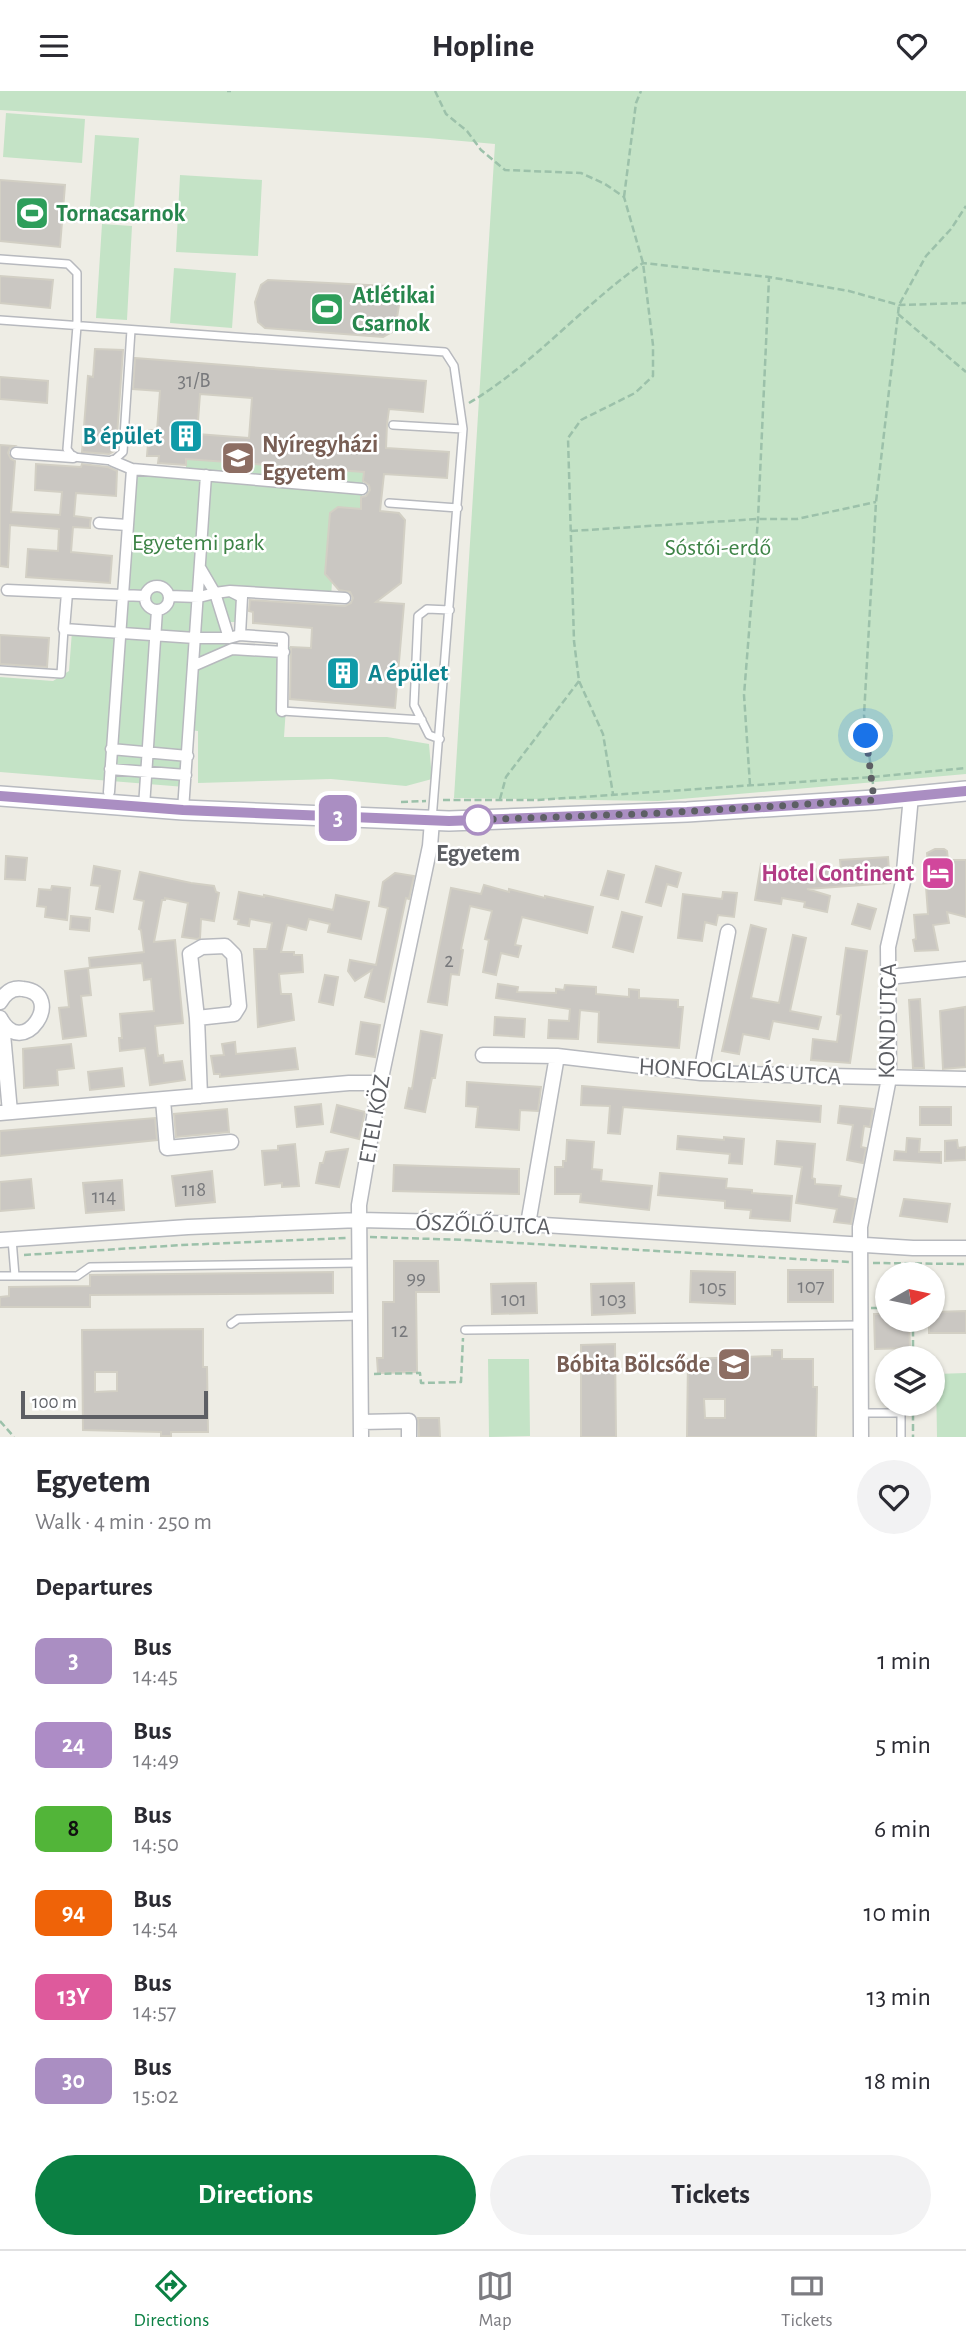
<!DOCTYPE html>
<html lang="en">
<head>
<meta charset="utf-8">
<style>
	:root { --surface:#fff; --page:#f2f2f3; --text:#2b2b33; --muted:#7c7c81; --line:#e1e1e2; --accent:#0b8043 }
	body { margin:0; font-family:"Alegreya Sans",sans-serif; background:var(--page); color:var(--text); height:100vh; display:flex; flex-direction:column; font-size:26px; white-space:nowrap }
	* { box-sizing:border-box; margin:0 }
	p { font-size:23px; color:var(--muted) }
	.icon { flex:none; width:38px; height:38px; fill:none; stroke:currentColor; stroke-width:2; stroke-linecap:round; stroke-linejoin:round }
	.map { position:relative; height:1346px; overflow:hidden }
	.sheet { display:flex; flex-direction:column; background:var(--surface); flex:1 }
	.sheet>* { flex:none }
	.badge { padding:0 14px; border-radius:10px; font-size:24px; line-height:46px }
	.needle { width:46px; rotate:81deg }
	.buttons { position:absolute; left:875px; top:1171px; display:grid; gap:14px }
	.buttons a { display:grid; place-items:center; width:70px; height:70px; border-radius:50%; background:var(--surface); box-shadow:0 2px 5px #0004; font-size:35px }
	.scale { position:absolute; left:21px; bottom:18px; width:187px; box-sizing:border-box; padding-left:7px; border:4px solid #5d5f64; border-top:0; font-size:19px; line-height:24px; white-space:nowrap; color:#5d5f64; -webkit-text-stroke:5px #fff; paint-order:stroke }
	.you { position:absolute; width:35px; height:35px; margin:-18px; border:5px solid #fff; border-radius:50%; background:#1a73e8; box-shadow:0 0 0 10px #1a73e833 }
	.map>.badge { position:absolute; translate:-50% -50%; box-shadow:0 0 0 4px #fff }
	h2 { padding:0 35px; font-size:26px; line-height:63px }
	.round { display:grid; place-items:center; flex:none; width:74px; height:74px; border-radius:37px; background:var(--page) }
	.headline { display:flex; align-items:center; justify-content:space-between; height:119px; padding:0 35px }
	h1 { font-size:33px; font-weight:600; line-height:52px }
	.action { display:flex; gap:14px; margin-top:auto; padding:14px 35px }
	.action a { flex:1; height:80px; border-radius:42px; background:var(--accent); color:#fff; font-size:28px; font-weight:600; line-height:80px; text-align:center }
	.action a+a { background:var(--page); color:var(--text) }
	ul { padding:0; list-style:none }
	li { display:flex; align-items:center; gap:21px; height:84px; padding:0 35px }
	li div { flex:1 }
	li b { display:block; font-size:26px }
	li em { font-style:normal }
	li .badge { min-width:77px; font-weight:700; text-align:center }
	header { display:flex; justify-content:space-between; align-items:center; height:91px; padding:0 35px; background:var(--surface); font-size:32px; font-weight:600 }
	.dock { display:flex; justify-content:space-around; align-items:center; height:98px; border-top:2px solid var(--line); background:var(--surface); font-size:19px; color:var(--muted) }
	.dock a { display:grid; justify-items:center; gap:4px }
	.dock .current { color:var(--accent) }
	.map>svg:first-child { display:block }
	.green { fill:#c4e3c6 }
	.building { fill:#cac7c2; stroke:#d2cfc4; stroke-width:2; fill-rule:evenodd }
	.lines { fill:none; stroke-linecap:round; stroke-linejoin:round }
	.service-casing { stroke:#b7b9be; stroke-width:10 }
	.pedestrian-casing { stroke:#b7b9be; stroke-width:13 }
	.minor-casing { stroke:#b7b9be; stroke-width:17 }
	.secondary-casing { stroke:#b8bac0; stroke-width:22 }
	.path { stroke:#9cc1aa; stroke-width:2.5; stroke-dasharray:7 3.5; stroke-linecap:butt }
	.service { stroke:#fff; stroke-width:7 }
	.pedestrian { stroke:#fff; stroke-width:10 }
	.minor { stroke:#fff; stroke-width:14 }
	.secondary { stroke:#fff; stroke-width:19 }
	.line-casing { stroke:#fff; stroke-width:16 }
	.line { stroke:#aa8ec2; stroke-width:10 }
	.walk { stroke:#5d5f64; stroke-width:7; stroke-dasharray:0 12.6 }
	.stop-dot { fill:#fff; stroke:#aa8ec2; stroke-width:3.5 }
	.labels { text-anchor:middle; stroke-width:5; stroke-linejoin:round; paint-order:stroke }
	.number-label { font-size:21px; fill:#78797c }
	.leisure-label { font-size:24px; font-weight:bold; fill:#27864d; stroke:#fff; text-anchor:start }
	.culture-label { font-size:24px; font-weight:bold; fill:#0d838f; stroke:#fff; text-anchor:end }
	.education-label { font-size:24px; font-weight:bold; fill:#785e54; stroke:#fff; text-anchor:start }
	.park-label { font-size:24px; fill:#3d8346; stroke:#fff }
	.stop-label { font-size:24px; font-weight:bold; fill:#5d5f64; stroke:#fff }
	.hotel-label { font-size:24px; font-weight:bold; fill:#b23c85; stroke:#fff; text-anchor:end }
	.street-label { font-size:24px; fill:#5d5f64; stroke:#fff }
</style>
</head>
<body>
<header><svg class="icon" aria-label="menu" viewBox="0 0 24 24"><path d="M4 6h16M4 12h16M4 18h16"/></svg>Hopline<svg class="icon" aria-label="heart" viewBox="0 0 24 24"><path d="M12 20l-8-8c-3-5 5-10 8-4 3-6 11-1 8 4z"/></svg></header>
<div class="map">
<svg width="966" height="1346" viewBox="0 0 966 1346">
	<rect width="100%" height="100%" fill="#eeede5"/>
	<path class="green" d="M0,0H966V683L658,710L454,707L495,53L428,47L0,19Z
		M6,22L85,28L82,72L3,66Z
		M95,44L139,47L133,131L89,127Z
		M180,84L262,89L258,165L176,161Z
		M102,133L132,135L127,229L96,227Z
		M174,177L236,182L232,237L170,232Z
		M186,368L364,381L361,418L338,416L330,422L325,483L332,491L331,507L246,502L237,531H224V552L290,556L284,646H387L429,653L432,688L406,695L331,688L198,692V640L189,639L185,696L0,681V586L53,590L69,580L72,540L121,543L135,380L186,382Z
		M488,1268H529L530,1345L489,1346Z
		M966,1282V1346H937L936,1283Z"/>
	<path class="building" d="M0,89L65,94L60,156L0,150Z
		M0,185L53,189L50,217L0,212Z
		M268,189L388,195L397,204L399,214L396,233L392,241L383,246L265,237L258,231L255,211L261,194Z
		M95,258L123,259L116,359L109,363L82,361L88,285L93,286Z
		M135,267L426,290L423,321L389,318L387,333L386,357L449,361L447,387L384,383L380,420L399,422L405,429L401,492L376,511L404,513L395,617L290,608L291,556L311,557L312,537L253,532V521L249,520L250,509L345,515L351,512L353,507L350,501L339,499L325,483L330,422L338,416L361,418V406L366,405L370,399L369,394L363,390L364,381L186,368V374L158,372L159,365H147L149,339L157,340L160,300L133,298ZM200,303L252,307L249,347L197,343Z
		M0,286L48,290L47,312L0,308Z
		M0,354L14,355L10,357L8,362L11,368L15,370L11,421L60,424L62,401L35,399L36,373L81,376L82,373L108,376L117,380L116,405L76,402L74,425L91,427L90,432V437L73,436L71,461L112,465L110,492L26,486L28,458L58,460L59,438L10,434L8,476L0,475Z
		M0,544L49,547L47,576L0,573Z
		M935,758H944L947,760L948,769H966V826L947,821L949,832L933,834L938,859L915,860L913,849L916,848L914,824L928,823L925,782H929L927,762Z
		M6,765L27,767L25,789L5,788Z
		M888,766L890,792L807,798L830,805L827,821L804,816L805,811L782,807L781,813L755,809L761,773L803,781L809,777L819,779L820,775L841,779L840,769Z
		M94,775L120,780L113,821L96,818L100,795L91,794Z
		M656,775L681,782L677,796L667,793L661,815L646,811Z
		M608,780L624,784L618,808L601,804Z
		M140,781L191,792L214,795L216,801L219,802L214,830L201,828L200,847L197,848L182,846L188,812L165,807V809H162L154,851L175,849L183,932L155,935L158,965L163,964L164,972L182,970L185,989L150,994L145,957L120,960L119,947H122L120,923L154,920L151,888L144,889L142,872L90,877L89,867L144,861L141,839L139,838L144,810L134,808Z
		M395,782L414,785L409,808L406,807L384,911L365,906L372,879L355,890L348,880L350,869L376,874L388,817L379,815L383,791Z
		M484,794L509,801V798L545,807V805L593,816L587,842L522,826L515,854L521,855L518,866L501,862L496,884L483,881L489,849L485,848L492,820L470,815L461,858L463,859L459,884L451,883L447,914L428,911L451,797L481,803Z
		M52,795L70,797L67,829L45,826L46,816L37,815L39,798L51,799Z
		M239,801L264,806V804L333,819L336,804L369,811L361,848L328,841L330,833L309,828L306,839L287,834L281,861H294V864H302L303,881L279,883L281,903H291L294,929L258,936L254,858H267L272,832L250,828L249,835L238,833L239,829L234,828Z
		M723,801L737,802L734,826L718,824L716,834L705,831L702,850L678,847L683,803L722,808Z
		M858,813L876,818L870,838L852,833Z
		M622,821L642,826L633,861L613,856Z
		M71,825L90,827L89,840L70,838Z
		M751,834L766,838L751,907L779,912L793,844L806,847L790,920L821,926L818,938L773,930L769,948L743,943L739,963L722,960Z
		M846,857L867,860L850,972L811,969L813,948L837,951L841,924L837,923Z
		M88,877L91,904L81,905L86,945L63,948L59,917L69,916L65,880Z
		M325,884L338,886L333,914L319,911Z
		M498,893L518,896L517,901L556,902V898L564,899L565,894L596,896V903L629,906V898L639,899V907L678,909V916H683L679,957L598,951L599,921L580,919L578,948L548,947L549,929L569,930L570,918L496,907Z
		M920,908L924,977H913L909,909Z
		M965,916L966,976L943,978L940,920Z
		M495,926L525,928L524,946L494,944Z
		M361,931L380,934L375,966L356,963Z
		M421,940L442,944L435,987H432L425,1021L405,1017L409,997L412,998Z
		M235,951L236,963L295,957L298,978L220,986V983H214L211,965L224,964L222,953Z
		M71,953L74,977L57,979L58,994L24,997L23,958Z
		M122,977L124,995L90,999L88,981Z
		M467,991L541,996L538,1020L520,1019L519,1039L476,1036L478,1016L466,1015Z
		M582,995L821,1015L820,1031L623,1016L620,1043L608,1042L610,1015L581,1014Z
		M321,1013L323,1033L297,1036L295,1016Z
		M337,1014L365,1021L359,1048L331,1041Z
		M840,1015L873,1018L870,1036L864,1035L861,1056L866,1057L863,1072L847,1069L853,1034L838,1032Z
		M920,1016H951V1034H920Z
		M227,1018L229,1041L176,1046L174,1023Z
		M155,1027L157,1049L0,1065V1040Z
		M678,1045L724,1049V1046L744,1048L742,1073L729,1072L730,1063L677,1058Z
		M907,1047L920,1048L919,1061H941V1072L894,1069L895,1060L906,1061Z
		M567,1049L594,1051L592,1078L602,1079L601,1090L652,1095L649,1119L580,1111L581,1103H555V1076H563V1070H566Z
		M957,1049L958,1057L966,1056V1069L945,1070V1050Z
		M777,1050L815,1053L812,1087L815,1088V1093L841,1095L839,1105L856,1108L851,1133L834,1131L837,1118L796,1112L802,1076L775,1073Z
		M295,1053L299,1095L282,1096V1092L265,1094L262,1060L278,1059V1055Z
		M348,1058L339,1096L316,1092L320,1072H323L326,1061Z
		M394,1074L519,1078V1103L393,1100Z
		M212,1080L215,1111L176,1115L172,1085Z
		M660,1082L727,1088L726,1097L752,1099V1102L792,1105L790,1130L750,1127L751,1119L725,1117V1110L658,1104Z
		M31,1088L34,1117L0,1120V1091Z
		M122,1089L124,1119L86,1122L83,1092Z
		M904,1108L950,1113L947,1131L900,1125Z
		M394,1170H438L439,1201H416L417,1281L378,1282L377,1267H383V1211H394Z
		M788,1179H833V1211H788Z
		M691,1180L735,1181V1213L690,1211Z
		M333,1181V1202L90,1204V1216H0V1206L9,1205V1196L90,1195V1184Z
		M536,1192L537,1222L492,1223L491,1193Z
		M634,1192L635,1222L592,1224L591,1193Z
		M966,1220V1242H929V1228H933V1221Z
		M874,1223H887V1228H909L910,1257L875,1258Z
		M203,1238V1276H207L208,1341H171V1345H161V1341L83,1339L82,1239ZM95,1281H117V1300L95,1301Z
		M615,1253L616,1346H581V1254Z
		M772,1259H782V1268H813V1296H817L816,1346H687L688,1268L772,1265ZM704,1308H725V1327H705Z
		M418,1327H439L440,1346H419Z"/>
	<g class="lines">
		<g class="service-casing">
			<path id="service" d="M0,168L68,173L77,182V235L67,358L73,366L113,370L123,361L131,239
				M0,229L445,261L454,275L463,338L432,729
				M393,334L463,338
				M389,412L458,417
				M0,579L61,583L64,538
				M282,620L422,629
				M440,648L429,644L414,614L418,525L427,518L450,519
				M12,1148L15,1185H77L90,1176L359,1172
				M0,1185H15
				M231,1233L238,1228L360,1225
				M465,1239L860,1234
				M861,1322H901V1346"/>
		</g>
		<g class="pedestrian-casing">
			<path id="pedestrian" d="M16,362L73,366
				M113,370L132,378L362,398
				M99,432L127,434
				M201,478L215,502L230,500L242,506L240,544
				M145 507a12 12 0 1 1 24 0a12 12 0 1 1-24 0Z
				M7,499L145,505
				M230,500L345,507
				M67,502L64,538L195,547H229
				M169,505L199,506L215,502L229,547L240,544L283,547L282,620
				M193,575L232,558L284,561
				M111,658L188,665
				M110,678L186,684
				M109,701L132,378
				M144,716L157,519
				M183,719L206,384"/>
		</g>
		<g class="minor-casing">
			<path id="minor" d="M888,886L966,878
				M0,911C5,902 12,896 23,898C67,903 23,971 0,927
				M197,927L234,923L239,915L234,864L225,855L202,856L190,863L197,927L200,1005
				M2,932L10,1021
				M483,964L557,965
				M701,982L728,841
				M163,1009L167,1057L231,1051
				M0,1022L349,992H380
				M528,1133L557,965L701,982L966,988
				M0,1149L188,1136L360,1129L528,1133L913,1157H966
				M361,1331L409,1330V1346
				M361,1346L359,1114L380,992L430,755L432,730
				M861,1346L860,1136L889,987L888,856L903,791L911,705"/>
		</g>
		<g class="secondary-casing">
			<path id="secondary" d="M0,705L183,719L449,730L687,721L874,709L966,700"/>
		</g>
		<path class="path" d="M227,0H231
			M435,0L446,23L467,40L481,59L505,79L581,82L605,93L624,106L643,172L653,254V285L635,302L581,329L568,347L574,550L579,590L603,643L613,703
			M624,106L636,12L641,0
			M898,223L966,281
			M469,312C534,273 582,215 643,172L769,186L849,200L899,214L966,212
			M571,440L758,428H797L876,411
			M873,693L864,624L876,411L899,214L926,165L951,138L966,115
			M750,694L744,604L758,428L769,187
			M500,708L506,686L579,590
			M443,709H538L872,686L966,677
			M401,711L426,710
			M370,1146L466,1149L849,1171
			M24,1164L182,1154L346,1147
			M873,1172L966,1173
			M871,1217H887
			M913,1228V1267
			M374,1283L420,1282L421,1292L461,1291L463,1247
			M913,1312V1346
			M0,1330L14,1346"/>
		<use href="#service" class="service"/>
		<use href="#pedestrian" class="pedestrian"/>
		<use href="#minor" class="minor"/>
		<use href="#secondary" class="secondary"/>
	</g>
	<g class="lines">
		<g class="line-casing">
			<path id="line" d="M0,705L183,719L449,730L687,721L874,709L966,700"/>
		</g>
		<use href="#line" class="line"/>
		<path class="walk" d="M478,729H473L663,722L874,709L866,645"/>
	</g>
	<defs>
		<g id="stadium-square" transform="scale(1.75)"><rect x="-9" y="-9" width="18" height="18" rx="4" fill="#2e9e5b" stroke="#fff"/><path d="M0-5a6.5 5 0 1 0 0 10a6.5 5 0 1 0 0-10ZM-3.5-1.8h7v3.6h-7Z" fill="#fff"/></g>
		<g id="building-square" transform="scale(1.75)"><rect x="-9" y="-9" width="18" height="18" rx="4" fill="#0f9aa8" stroke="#fff"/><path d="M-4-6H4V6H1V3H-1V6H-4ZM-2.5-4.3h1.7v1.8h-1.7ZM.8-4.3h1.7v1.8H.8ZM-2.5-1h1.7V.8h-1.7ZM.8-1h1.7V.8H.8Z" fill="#fff"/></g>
		<g id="university-square" transform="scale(1.75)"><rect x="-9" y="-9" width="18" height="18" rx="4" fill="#8d6e63" stroke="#fff"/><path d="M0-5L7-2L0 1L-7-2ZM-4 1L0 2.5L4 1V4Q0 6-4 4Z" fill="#fff"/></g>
		<g id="hotel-square" transform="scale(1.75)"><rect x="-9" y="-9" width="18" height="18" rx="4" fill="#d1479c" stroke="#fff"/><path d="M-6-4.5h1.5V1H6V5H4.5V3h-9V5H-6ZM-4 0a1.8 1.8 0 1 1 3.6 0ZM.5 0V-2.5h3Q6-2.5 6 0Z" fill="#fff"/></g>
		<g id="school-square" transform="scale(1.75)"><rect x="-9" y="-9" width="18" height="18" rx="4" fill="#8d6e63" stroke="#fff"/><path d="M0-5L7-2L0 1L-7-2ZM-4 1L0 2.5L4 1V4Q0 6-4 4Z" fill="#fff"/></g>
	</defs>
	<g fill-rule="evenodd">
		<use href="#stadium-square" x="32" y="122"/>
		<use href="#stadium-square" x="327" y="218"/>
		<use href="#building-square" x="186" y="345"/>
		<use href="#university-square" x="238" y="367"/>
		<use href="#building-square" x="343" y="582"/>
		<use href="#hotel-square" x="938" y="782"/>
		<use href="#school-square" x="734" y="1273"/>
	</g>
	<circle class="stop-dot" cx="478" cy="729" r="14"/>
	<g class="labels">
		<g class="number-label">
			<text x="194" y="296">31/B</text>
			<text x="449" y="876">2</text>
			<text x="194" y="1105">118</text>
			<text x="104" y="1112">114</text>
			<text x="416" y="1193">99</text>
			<text x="811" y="1202">107</text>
			<text x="713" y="1203">105</text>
			<text x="514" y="1215">101</text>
			<text x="613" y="1215">103</text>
			<text x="400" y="1246">12</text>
		</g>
		<g class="leisure-label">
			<text x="56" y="130">Tornacsarnok</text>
			<text x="352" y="212">Atlétikai<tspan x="352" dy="28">Csarnok</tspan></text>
		</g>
		<g class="culture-label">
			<text x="162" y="353">B épület</text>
			<text x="368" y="590" text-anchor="start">A épület</text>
		</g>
		<g class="education-label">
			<text x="262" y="361">Nyíregyházi<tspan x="262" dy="28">Egyetem</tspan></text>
			<text x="710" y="1281" text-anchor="end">Bóbita Bölcsőde</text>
		</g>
		<g class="park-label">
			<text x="198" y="459">Egyetemi park</text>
			<text x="718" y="464">Sóstói-erdő</text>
		</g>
		<g class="stop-label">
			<text x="478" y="770">Egyetem</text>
		</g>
		<g class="hotel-label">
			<text x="914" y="790">Hotel Continent</text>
		</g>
		<g class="street-label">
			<text transform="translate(887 930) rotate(-89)" y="8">KOND UTCA</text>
			<text transform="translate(740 980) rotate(3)" y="8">HONFOGLALÁS UTCA</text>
			<text transform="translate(374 1028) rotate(-80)" y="8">ETEL KÖZ</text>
			<text transform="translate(483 1133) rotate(2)" y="8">ÓSZŐLŐ UTCA</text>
		</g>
	</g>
</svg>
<div class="buttons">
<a><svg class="needle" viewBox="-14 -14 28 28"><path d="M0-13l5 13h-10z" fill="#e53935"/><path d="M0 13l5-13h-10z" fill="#7c7c81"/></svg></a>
<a><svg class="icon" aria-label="layers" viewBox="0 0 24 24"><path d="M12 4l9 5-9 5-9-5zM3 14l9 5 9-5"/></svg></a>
</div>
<div class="scale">100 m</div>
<div class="you" style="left:866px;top:645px"></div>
<b class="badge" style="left:338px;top:727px;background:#aa8ec2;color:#fff">3</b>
</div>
<section class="sheet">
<div class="headline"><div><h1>Egyetem</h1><p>Walk · 4 min · 250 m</p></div><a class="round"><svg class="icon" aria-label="heart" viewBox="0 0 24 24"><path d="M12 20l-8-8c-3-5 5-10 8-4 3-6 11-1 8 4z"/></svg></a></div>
<h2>Departures</h2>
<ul>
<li><span class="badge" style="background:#aa8ec2;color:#fff">3</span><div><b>Bus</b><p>14:45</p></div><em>1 min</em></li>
<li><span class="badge" style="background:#ad8cc6;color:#fff">24</span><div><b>Bus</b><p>14:49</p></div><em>5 min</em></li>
<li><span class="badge" style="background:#52b539;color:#111">8</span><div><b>Bus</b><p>14:50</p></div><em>6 min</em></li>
<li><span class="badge" style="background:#ef6308;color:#fff">94</span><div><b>Bus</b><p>14:54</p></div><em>10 min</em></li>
<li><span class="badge" style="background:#de5a9c;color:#fff">13Y</span><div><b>Bus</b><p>14:57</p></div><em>13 min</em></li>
<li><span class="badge" style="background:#aa8ec2;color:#fff">30</span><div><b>Bus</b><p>15:02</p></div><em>18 min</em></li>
</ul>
<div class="action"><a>Directions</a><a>Tickets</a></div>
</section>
<nav class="dock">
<a class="current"><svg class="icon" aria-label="directions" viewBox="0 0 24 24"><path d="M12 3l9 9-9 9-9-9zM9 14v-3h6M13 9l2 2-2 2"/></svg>Directions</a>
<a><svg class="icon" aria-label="map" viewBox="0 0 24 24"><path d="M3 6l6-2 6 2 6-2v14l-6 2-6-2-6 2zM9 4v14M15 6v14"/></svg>Map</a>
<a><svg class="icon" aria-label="tickets" viewBox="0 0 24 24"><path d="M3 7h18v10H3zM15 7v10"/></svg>Tickets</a>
</nav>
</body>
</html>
